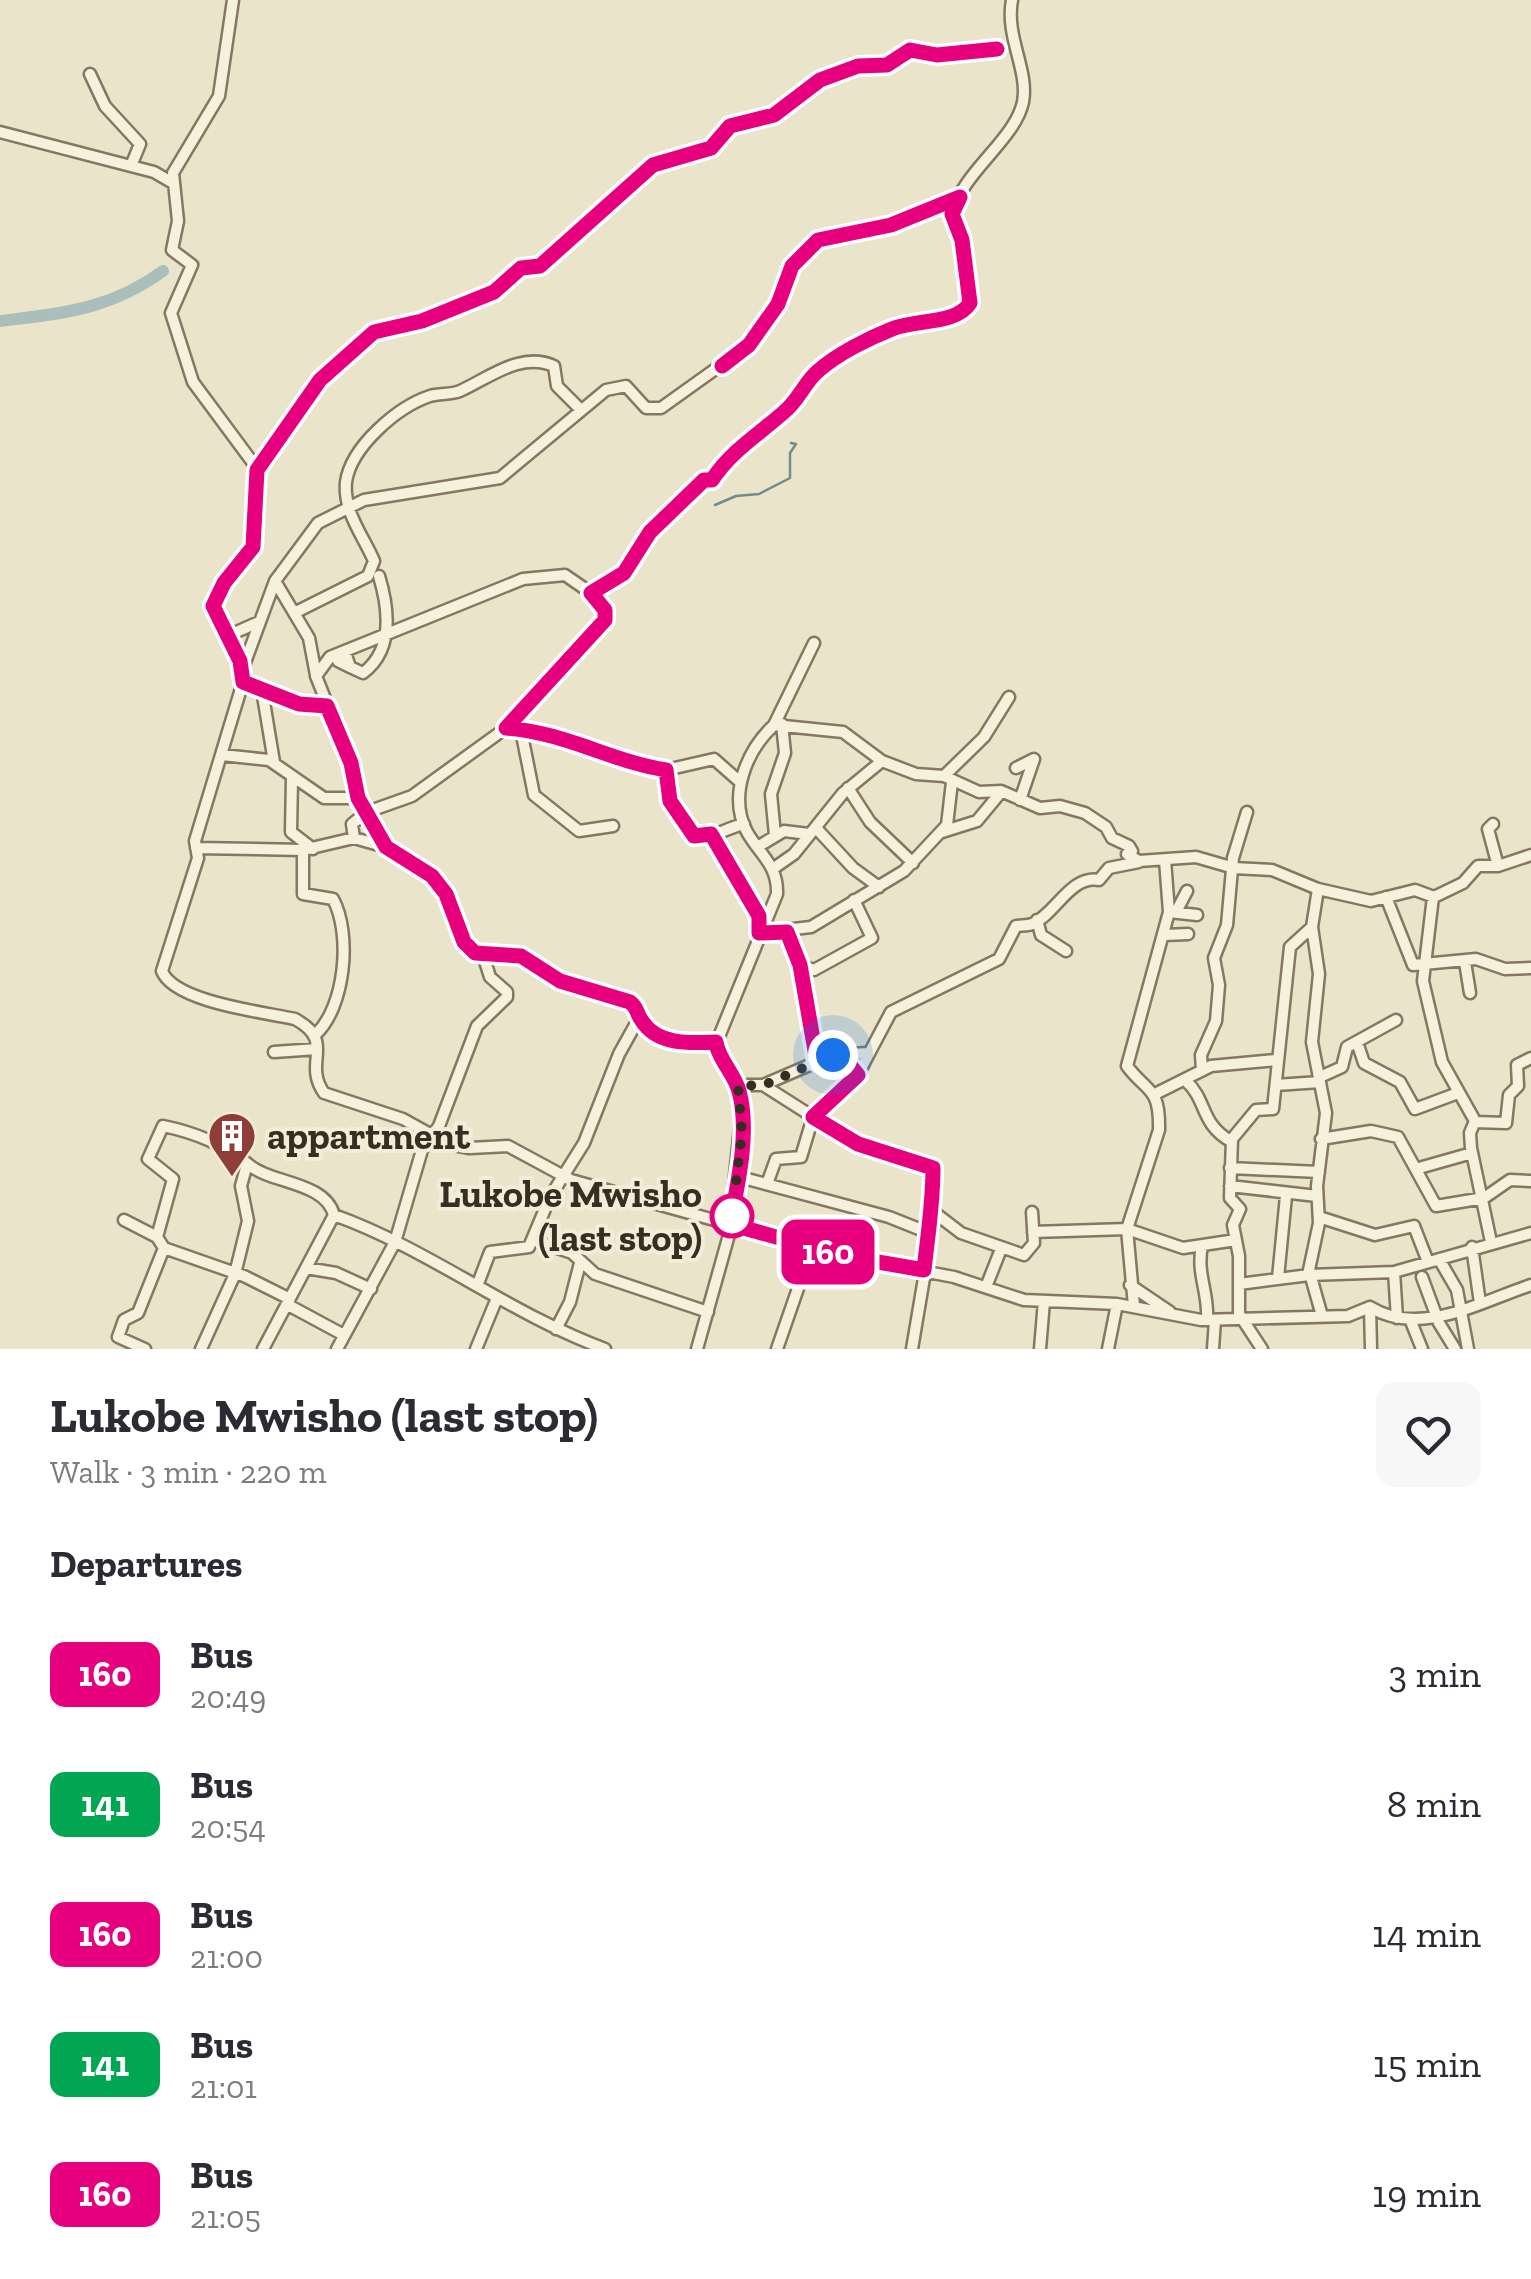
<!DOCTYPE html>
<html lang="en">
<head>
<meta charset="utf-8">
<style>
	:root { --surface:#fff; --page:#f7f7f7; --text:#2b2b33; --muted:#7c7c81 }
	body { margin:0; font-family:"Zilla Slab",serif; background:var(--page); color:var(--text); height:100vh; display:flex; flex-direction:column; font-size:38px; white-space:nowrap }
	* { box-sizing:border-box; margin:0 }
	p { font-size:32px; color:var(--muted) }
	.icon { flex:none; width:55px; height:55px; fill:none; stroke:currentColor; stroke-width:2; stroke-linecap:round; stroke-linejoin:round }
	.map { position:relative; height:1349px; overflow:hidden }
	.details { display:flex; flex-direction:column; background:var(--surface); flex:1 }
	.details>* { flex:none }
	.badge { padding:0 20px; border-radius:15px; font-size:35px; line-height:65px }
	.you { position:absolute; width:50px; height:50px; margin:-25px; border:8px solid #fff; border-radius:50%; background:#1a73e8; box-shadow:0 0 0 15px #1a73e833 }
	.map>.badge { position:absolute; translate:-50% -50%; box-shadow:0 0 0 5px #fff }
	h2 { padding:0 50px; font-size:38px; line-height:90px }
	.round { display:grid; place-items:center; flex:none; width:105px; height:105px; border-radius:20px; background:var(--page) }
	.headline { display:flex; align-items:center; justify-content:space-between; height:170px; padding:0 50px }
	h1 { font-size:48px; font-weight:700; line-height:75px }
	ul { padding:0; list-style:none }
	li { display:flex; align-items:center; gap:30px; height:130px; padding:0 50px }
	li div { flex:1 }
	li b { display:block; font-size:38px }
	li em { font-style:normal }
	li .badge { min-width:110px; font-weight:700; text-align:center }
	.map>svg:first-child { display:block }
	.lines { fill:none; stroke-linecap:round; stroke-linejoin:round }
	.stream { stroke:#728d89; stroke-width:2.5 }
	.river { stroke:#aabfbb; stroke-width:12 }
	.minor-casing { stroke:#857761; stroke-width:15 }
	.minor { stroke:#f6f1dd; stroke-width:10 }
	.line-casing { stroke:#fff; stroke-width:22 }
	.line { stroke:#e6007e; stroke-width:15 }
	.walk { stroke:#372e22; stroke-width:10; stroke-dasharray:0 18 }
	.stop-dot { fill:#fff; stroke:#e6007e; stroke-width:5 }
	.labels { text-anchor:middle; stroke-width:8; stroke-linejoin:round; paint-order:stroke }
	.poi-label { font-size:38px; font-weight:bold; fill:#372e22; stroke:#f2edd9; text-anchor:start }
	.stop-label { font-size:38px; font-weight:bold; fill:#372e22; stroke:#f2edd9; text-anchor:end }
</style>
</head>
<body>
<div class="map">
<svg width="1531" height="1349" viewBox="0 0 1531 1349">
	<rect width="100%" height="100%" fill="#eae4ca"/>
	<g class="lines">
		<path class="stream" d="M715,505L736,496L759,494L790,478V453L796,444L791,443"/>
		<path class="river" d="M0,321C64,313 109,310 163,271"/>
		<g class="minor-casing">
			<path id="minor" d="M233,0L219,96L173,173L178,221L172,250L192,265L171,313L193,382L256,467L258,478L252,550L224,583L213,605L240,661L243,682L195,841L198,858L162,971C174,1002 263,1012 295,1019C337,1042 302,1062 324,1093L403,1119L448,1144L470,1148L508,1146L571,1180L843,1256L954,1277L1024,1300L1117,1304L1201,1320L1348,1316L1370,1307C1420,1338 1482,1301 1531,1285
				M90,74L105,106L140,144L131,166
				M0,132L154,172L173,183
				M257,470L319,380L373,333L417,323L494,292L521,268L542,266L657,163L711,148L731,125L774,115L819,80L858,66L887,65L909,50L937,55L997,49
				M275,581L309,638L316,675
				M296,612L368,576L374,561C364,537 343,512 346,482C351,447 397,407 430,396C439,393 451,395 460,391C489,378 521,351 554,366L557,386L579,408
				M225,637L259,622
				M350,667L338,661L345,652L350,667L363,673C394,650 389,609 379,576
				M243,668L275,581L318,523L364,500L500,478L606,390L626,386L646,408H661L749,345L778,304L792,266L818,240L891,225L959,198
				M243,682L299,704L327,706
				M262,690L274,762
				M774,725L814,643
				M506,728L605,621V610L591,593L624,573L650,532L703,480L712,479C730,451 758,434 784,412C797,401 802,388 813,376C828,359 870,337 892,329C916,320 956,325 970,303L962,240L952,214C962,172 1015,140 1023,102C1029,70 1005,37 1012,0
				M521,730L534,795L579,831L613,826
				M222,755L269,760L324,798H358
				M1016,768L1034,759L1020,800
				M666,770C667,787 680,843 704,838C717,835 730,827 744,824
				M944,776L984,737L1009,697
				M292,778L291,832L313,849
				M848,788L870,822L913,863
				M1493,824L1488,829L1498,866
				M816,828L853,868L879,887
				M942,832L977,821L1001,792
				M711,835L763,925
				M775,835L771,794L785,753L782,724
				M354,838L352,824L367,812L412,796L506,728L575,740L639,765L666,770L714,759L739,781
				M759,846L784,831L809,834
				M386,847L358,798L349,759L316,676L330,657L523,579L565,575L591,593
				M196,848L303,850L354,838L386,847L432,876L446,894L464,942L475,953L521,956L561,982L630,1001C638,1008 636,1014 642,1022C658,1046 692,1043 716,1042
				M303,850V894L333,899C352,934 345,1007 316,1034
				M774,868L794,854L843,793L882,761
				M1318,889L1312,927L1319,974L1312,1042L1326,1113L1317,1186L1319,1223L1309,1270L1322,1316
				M1386,897L1413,965L1476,959L1505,969L1531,968
				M1433,897L1423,981L1442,1062L1475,1121L1470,1133L1471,1148L1491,1242
				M1169,912L1197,915
				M1176,912L1187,891
				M1037,920L1041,935L1066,951
				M759,933L811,927L904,871L947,825L952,782
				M787,933L800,965L814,970L872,938L854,900
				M1164,935L1188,934
				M1465,962L1470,993
				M800,965L817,1062
				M1357,1042L1364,1063L1400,1082L1415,1109L1458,1093
				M274,1052L317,1049
				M1202,1070L1201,1055L1216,1021L1219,985L1214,958L1227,925L1233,858L1247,812
				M1320,1077L1342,1067L1347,1047L1396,1020
				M1186,1081C1208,1101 1199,1123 1232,1142
				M738,1085H763L851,1141L930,1165L935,1213L961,1233L1024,1255L1034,1243L1032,1212
				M763,1085L833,1055L868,1053
				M1276,1085L1320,1082
				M1157,1093L1211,1066L1276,1060
				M1475,1122L1506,1123L1509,1095L1518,1086L1517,1065L1531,1058
				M1321,1139L1371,1131L1398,1137L1436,1206L1484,1198L1510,1180L1531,1181
				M1230,1168L1319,1172
				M1419,1168L1472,1153
				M736,1176L889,1217L929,1233
				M767,1184L776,1159L801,1157L813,1117L830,1098L854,1082L891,1012L999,959L1016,926C1021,925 1027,926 1032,924C1056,914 1070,875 1099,880L1109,868L1139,862
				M1230,1186L1317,1196
				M1319,1217L1375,1235L1414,1226L1428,1262
				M124,1220L157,1237L164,1248L244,1276L288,1298L290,1306L342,1334
				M730,1224L742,1108L738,1085L716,1044L777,894C778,865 760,855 747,832C728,796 746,751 774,725L843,732L882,761L916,774L944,776L979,792L1001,791L1040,808L1060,806L1085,813L1106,827L1112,838L1129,846L1132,851L1127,854L1139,861L1196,857L1234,868L1272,870L1318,889L1371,901L1415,890L1434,897L1463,883L1478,866H1498L1531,855
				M1033,1232L1127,1229L1183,1248L1236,1240
				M157,1237L173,1179L148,1159L163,1126C193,1132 226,1145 248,1164C270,1184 325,1181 334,1215
				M533,1240L572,1253L595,1274L708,1312
				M1202,1246C1196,1274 1209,1292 1207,1320
				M1472,1247L1480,1303
				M1439,1259L1457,1290L1468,1349
				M306,1268L336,1273L371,1289
				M1394,1272L1397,1318
				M1422,1277L1439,1323L1455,1349
				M1278,1278L1286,1196
				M1239,1284L1309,1275L1394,1272L1531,1233
				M1130,1285L1170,1312
				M477,1286L490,1252L529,1247L550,1197L584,1143L619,1054L639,1018
				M986,1287L1001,1249
				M1134,1306L1127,1229L1159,1130C1160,1086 1147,1093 1127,1066L1169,912L1165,860
				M1370,1307L1371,1349
				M1410,1319L1422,1349
				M556,1329L570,1302L580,1263
				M145,1349L118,1337L124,1320L138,1313L164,1248
				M201,1349L235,1274L248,1221L241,1186L247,1164
				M263,1349L334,1215C429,1249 510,1314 605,1349
				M337,1349L395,1242L422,1150L439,1126L477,1026L507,997V992L490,977L483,955
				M476,1349L497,1298
				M697,1349L732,1224
				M777,1349L812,1248
				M912,1349L935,1213
				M1040,1349L1044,1301
				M1108,1349L1117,1304
				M1213,1349L1215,1320
				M1262,1349L1239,1314V1256L1233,1225L1240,1209L1230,1198L1232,1139L1256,1110L1273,1109L1290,947L1312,927"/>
		</g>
		<use href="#minor" class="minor"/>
	</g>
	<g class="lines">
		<g class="line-casing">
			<path id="line" d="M722,366L749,345L778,304L792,266L818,240L891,225L960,197L952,214L962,240L970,303C956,325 916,319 892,329C869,338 837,354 818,371C804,383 799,400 784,412C758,435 731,451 712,480H704L650,532L624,573L591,593L605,610V620L506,728C564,732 613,762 666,770L670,801L694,836L711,834L759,916V933L787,932L800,965L817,1062L841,1054L858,1075L813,1117L858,1144L933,1168C933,1203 928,1234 924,1270L843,1256L730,1224C738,1183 750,1131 739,1091C734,1073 718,1059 716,1042C692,1043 658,1046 642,1021C636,1013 638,1008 630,1002L560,981L521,956L475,953L464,942L446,894L432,876L386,847L358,798L351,763L327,706L299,704L243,682L240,661L213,606L224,583L253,547L257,470L320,380L374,332L422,321L494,292L521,268L540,266L653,165L711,148L730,126L774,115L820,80L858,66L887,65L910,50L937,55L997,49"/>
		</g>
		<use href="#line" class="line"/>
		<path class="walk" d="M732,1216L742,1133L738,1086L764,1085L833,1055"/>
	</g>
	<defs>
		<g id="building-pin" transform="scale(2.5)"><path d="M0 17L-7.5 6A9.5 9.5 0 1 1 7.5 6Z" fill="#8e3e37" stroke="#f2edd9"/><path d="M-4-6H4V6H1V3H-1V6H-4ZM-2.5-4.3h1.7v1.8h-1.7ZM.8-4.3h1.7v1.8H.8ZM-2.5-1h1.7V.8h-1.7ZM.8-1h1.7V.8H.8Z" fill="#fff"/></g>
	</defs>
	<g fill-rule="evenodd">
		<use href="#building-pin" x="232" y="1136"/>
	</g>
	<circle class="stop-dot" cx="732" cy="1216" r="20"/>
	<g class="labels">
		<g class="poi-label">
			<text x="267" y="1149">appartment</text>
		</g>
		<g class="stop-label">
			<text x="702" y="1207">Lukobe Mwisho<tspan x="702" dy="44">(last stop)</tspan></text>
		</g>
	</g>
</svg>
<div class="you" style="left:833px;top:1055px"></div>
<b class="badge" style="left:828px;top:1252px;background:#e6007e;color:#fff">160</b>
</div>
<section class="details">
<div class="headline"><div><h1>Lukobe Mwisho (last stop)</h1><p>Walk · 3 min · 220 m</p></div><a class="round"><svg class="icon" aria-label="heart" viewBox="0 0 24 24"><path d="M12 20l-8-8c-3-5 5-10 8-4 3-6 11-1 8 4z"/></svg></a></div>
<h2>Departures</h2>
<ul>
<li><span class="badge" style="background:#e6007e;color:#fff">160</span><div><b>Bus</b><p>20:49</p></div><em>3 min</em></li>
<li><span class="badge" style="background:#00a651;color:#fff">141</span><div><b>Bus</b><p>20:54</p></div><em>8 min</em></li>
<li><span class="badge" style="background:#e6007e;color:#fff">160</span><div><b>Bus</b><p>21:00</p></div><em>14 min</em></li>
<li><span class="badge" style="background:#00a651;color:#fff">141</span><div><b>Bus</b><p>21:01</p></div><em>15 min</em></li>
<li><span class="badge" style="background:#e6007e;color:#fff">160</span><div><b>Bus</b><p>21:05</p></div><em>19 min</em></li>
</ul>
</section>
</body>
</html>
